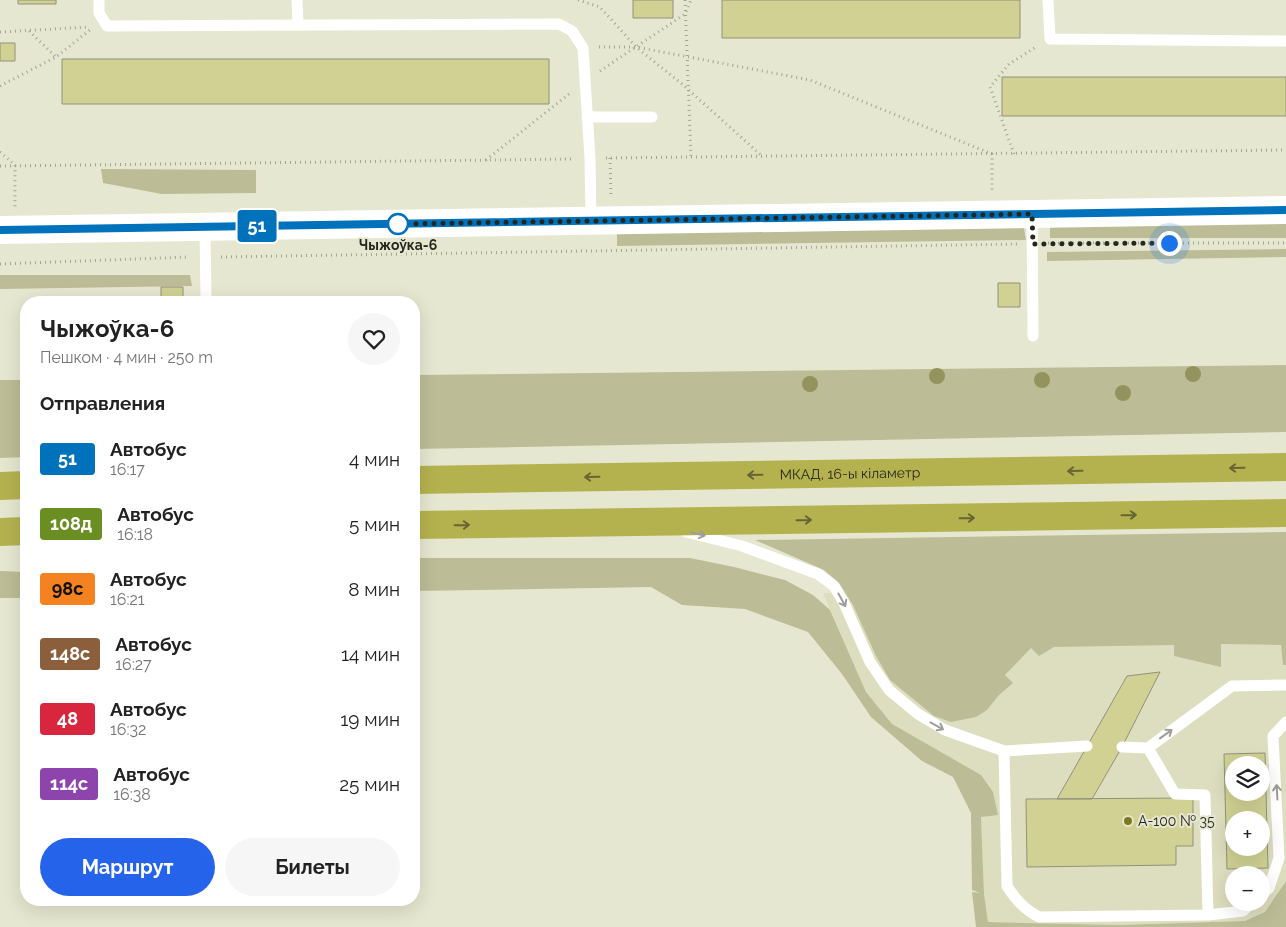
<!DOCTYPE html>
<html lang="ru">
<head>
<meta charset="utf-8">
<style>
	:root { --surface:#fff; --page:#f6f6f6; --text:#222; --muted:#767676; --accent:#2563eb }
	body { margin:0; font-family:Raleway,sans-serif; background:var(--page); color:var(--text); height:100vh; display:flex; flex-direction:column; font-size:19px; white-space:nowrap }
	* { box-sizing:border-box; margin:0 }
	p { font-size:16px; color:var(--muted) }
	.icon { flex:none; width:28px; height:28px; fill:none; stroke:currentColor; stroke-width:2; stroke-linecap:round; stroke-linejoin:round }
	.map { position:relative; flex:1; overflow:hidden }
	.sheet { position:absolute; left:20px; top:296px; width:400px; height:610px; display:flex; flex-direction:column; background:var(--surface); border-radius:20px; box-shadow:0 5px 20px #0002 }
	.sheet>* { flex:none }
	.badge { padding:0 10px; border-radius:4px; font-size:18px; line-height:32px }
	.buttons { position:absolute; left:1225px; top:756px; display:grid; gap:10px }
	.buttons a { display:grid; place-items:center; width:45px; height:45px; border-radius:50%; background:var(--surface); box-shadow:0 5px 20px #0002; font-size:25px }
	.you { position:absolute; width:25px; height:25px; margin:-12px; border:4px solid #fff; border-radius:50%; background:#1a73e8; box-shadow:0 0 0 8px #1a73e833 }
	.map>.badge { position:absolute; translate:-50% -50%; box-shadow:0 0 0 2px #fff }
	h2 { padding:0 20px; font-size:19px; line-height:45px }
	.round { display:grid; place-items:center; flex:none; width:52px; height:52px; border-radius:26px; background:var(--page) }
	.head { display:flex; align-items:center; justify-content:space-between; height:85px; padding:0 20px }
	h1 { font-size:24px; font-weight:700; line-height:38px }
	.primary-button { display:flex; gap:10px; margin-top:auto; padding:10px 20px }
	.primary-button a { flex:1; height:58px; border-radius:30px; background:var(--accent); color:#fff; font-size:20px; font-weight:700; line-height:58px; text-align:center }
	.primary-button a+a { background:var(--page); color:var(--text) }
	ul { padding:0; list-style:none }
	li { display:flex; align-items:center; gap:15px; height:65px; padding:0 20px }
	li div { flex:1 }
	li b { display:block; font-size:19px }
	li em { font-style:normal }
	li .badge { min-width:55px; font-weight:700; text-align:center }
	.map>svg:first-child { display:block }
	.built { fill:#dddebf; fill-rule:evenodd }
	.green { fill:#bcbd96 }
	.building { fill:#d0d193; stroke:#92927d; fill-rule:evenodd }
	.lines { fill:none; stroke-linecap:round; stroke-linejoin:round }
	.path { stroke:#a4a593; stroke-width:3; stroke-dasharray:1 4; stroke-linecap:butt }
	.service { stroke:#fff; stroke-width:11 }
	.secondary { stroke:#fff; stroke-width:28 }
	.trunk { stroke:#b4b24e; stroke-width:28 }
	.tree { fill:#93935e }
	.oneway { stroke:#666534 }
	.oneway2 { stroke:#9d9d9a }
	.line-casing { stroke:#fff; stroke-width:11 }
	.line { stroke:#0072bc; stroke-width:8 }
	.walk { stroke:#26261e; stroke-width:5; stroke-dasharray:0 9 }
	.stop-dot { fill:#fff; stroke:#0072bc; stroke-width:2.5 }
	.poi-dot { fill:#7b7a21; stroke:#e6e7d0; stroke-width:2 }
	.labels { text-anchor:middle; stroke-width:4; stroke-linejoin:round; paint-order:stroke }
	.stop-label { font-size:14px; font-weight:bold; fill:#26261e; stroke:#e6e7d0 }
	.street-label { font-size:14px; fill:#26261e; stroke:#e6e7d0 }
	.poi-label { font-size:14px; fill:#26261e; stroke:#e6e7d0; text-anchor:start }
</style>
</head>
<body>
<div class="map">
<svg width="1286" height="927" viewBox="0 0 1286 927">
	<rect width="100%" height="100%" fill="#e6e7d0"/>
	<path class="built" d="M1286,586V881L1265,913L1245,921L1119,925L988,922L984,894L981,817L959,762L930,748L892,725L866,692L823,593ZM1234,765H1261V792H1234ZM1234,820H1261V848H1234ZM1234,875H1261V902H1234Z"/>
	<path class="green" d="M101,169L256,170V193L162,194L103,183Z
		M1286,222V238H1050V228L1053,225Z
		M1017,225L1024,228L1026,240L617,246V230Z
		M1286,249V257L1047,261V252Z
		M0,275H190L192,286L0,289Z
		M1286,365V432L414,449V375Z
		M0,380H26V457L0,458Z
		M1286,532V665H1283L1281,645L1221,644V667L1174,656V645L1054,647L1039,656L1031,648L1005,675L1013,683L999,695L987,710L976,717L951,722L934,716L890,680L876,656L853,605L839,583L824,570L755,540Z
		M414,558H690L734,567L785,580L813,595L830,610L866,692L892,724L981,775L993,792L998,815L981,817L984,894L988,922L1119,925L1245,921L1265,912L1286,881V927H976L972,892L980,893L972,890L971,813L953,777L922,761L871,717L842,674L808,632L745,609L682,605L651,587L414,591Z
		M0,571L26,572V598H0Z"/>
	<path class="building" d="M18,0H56V4H18Z
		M633,0H673V18H633Z
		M722,0H1020V38H722Z
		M0,43H15V61H0Z
		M62,59H549V104H62Z
		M1002,77H1286V116H1002Z
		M998,283H1020V307H998Z
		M161,287H183V302H161Z
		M1160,672L1122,747L1092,799H1057L1127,676Z
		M1265,753L1268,868L1227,869L1224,754ZM1234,765H1261V792H1234ZM1234,820H1261V848H1234Z
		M1193,798V846H1176V865L1027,867L1026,799Z"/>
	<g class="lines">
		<path class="path" d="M578,0L600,7L636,47L682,84L762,156
			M685,0L691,157
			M29,31L56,57
			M0,32L89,27
			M599,47H636L810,80L992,154V190
			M600,71L685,14L691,0
			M0,86L56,57L90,30
			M0,152L15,165V207
			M1014,154L990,87L1009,64L1036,47
			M606,158L1286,150
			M610,158L611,198
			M486,160L569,94
			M0,166L574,159
			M1048,243H1286
			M221,257L1017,244
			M0,264L189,257"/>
		<path class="service" d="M99,0V13L107,26L559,24L572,31L583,48L590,158L591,220
			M297,0L298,25
			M1048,0L1050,39L1286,41
			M587,117H652
			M1032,214L1033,336
			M205,227L206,302
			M686,532L742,546L818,574L834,586L844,603L870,662L889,690L918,714L945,730L1004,751L1087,746
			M1122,747L1148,748L1232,686L1286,685
			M1148,748L1175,794L1205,795L1208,915
			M1004,751L1007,886C1016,900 1024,909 1039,917L1208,915L1243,911L1253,902
			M1261,895L1269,888L1279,858L1273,736L1286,722"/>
		<path class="secondary" d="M0,230L1286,210"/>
		<g class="trunk">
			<path id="s1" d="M414,480L1286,467"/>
			<path d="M0,486L26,485"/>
			<path d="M414,525L1286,513"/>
			<path d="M0,532L26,531"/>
		</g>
	</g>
	<g class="tree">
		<circle cx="1193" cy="374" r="8"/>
		<circle cx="937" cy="376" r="8"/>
		<circle cx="1042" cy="380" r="8"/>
		<circle cx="810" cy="384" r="8"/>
		<circle cx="1123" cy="393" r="8"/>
	</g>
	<defs><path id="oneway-shaft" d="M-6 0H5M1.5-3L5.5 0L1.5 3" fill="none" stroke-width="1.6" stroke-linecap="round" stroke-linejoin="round" transform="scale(1.25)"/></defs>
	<g class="oneway">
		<use href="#oneway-shaft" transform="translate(1237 468) rotate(179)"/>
		<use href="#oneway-shaft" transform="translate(1075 471) rotate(179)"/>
		<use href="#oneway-shaft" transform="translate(755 475) rotate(179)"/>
		<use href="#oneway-shaft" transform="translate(592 477) rotate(179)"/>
		<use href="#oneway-shaft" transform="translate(1129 515) rotate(-1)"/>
		<use href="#oneway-shaft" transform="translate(967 518) rotate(-1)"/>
		<use href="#oneway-shaft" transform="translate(804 520) rotate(-1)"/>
		<use href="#oneway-shaft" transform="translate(462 525) rotate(-1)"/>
	</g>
	<g class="oneway2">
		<use href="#oneway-shaft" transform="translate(698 534) rotate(14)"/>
		<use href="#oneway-shaft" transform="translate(842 600) rotate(61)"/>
		<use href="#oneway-shaft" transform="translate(937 726) rotate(29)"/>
		<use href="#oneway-shaft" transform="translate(1166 734) rotate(-36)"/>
		<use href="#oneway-shaft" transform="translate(1277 792) rotate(-93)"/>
	</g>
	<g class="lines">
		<g class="line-casing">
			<path id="line" d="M0,230L1286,210"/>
		</g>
		<use href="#line" class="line"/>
		<path class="walk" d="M398,224L1032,214L1033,244L1169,243"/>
	</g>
	<circle class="stop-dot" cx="398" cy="224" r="10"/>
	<circle class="poi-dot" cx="1128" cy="821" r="5"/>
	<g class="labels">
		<g class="stop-label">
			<text x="398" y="250">Чыжоўка-6</text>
		</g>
		<g class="street-label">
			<text dy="5" stroke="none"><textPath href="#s1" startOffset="436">МКАД, 16-ы кіламетр</textPath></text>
		</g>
		<g class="poi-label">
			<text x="1138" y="826">А-100 № 35</text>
		</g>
	</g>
</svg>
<div class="buttons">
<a><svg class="icon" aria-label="layers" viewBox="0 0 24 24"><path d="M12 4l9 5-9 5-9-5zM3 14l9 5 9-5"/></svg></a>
<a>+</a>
<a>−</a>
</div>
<div class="you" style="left:1169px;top:243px"></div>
<b class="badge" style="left:257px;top:226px;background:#0072bc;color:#fff">51</b>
<section class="sheet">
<div class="head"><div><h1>Чыжоўка-6</h1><p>Пешком · 4 мин · 250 m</p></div><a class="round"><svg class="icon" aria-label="heart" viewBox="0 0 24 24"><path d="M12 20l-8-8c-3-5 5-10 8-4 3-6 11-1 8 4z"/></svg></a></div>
<h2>Отправления</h2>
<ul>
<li><span class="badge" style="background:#0072bc;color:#fff">51</span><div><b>Автобус</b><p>16:17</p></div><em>4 мин</em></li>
<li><span class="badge" style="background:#6b8e23;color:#fff">108д</span><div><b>Автобус</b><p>16:18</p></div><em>5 мин</em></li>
<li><span class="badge" style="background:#f58220;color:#111">98с</span><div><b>Автобус</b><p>16:21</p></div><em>8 мин</em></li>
<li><span class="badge" style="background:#8b5e3c;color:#fff">148с</span><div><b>Автобус</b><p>16:27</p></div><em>14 мин</em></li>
<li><span class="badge" style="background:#d7263d;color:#fff">48</span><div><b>Автобус</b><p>16:32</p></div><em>19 мин</em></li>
<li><span class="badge" style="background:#8e44ad;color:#fff">114с</span><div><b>Автобус</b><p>16:38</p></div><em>25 мин</em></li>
</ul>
<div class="primary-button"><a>Маршрут</a><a>Билеты</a></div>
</section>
</div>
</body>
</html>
